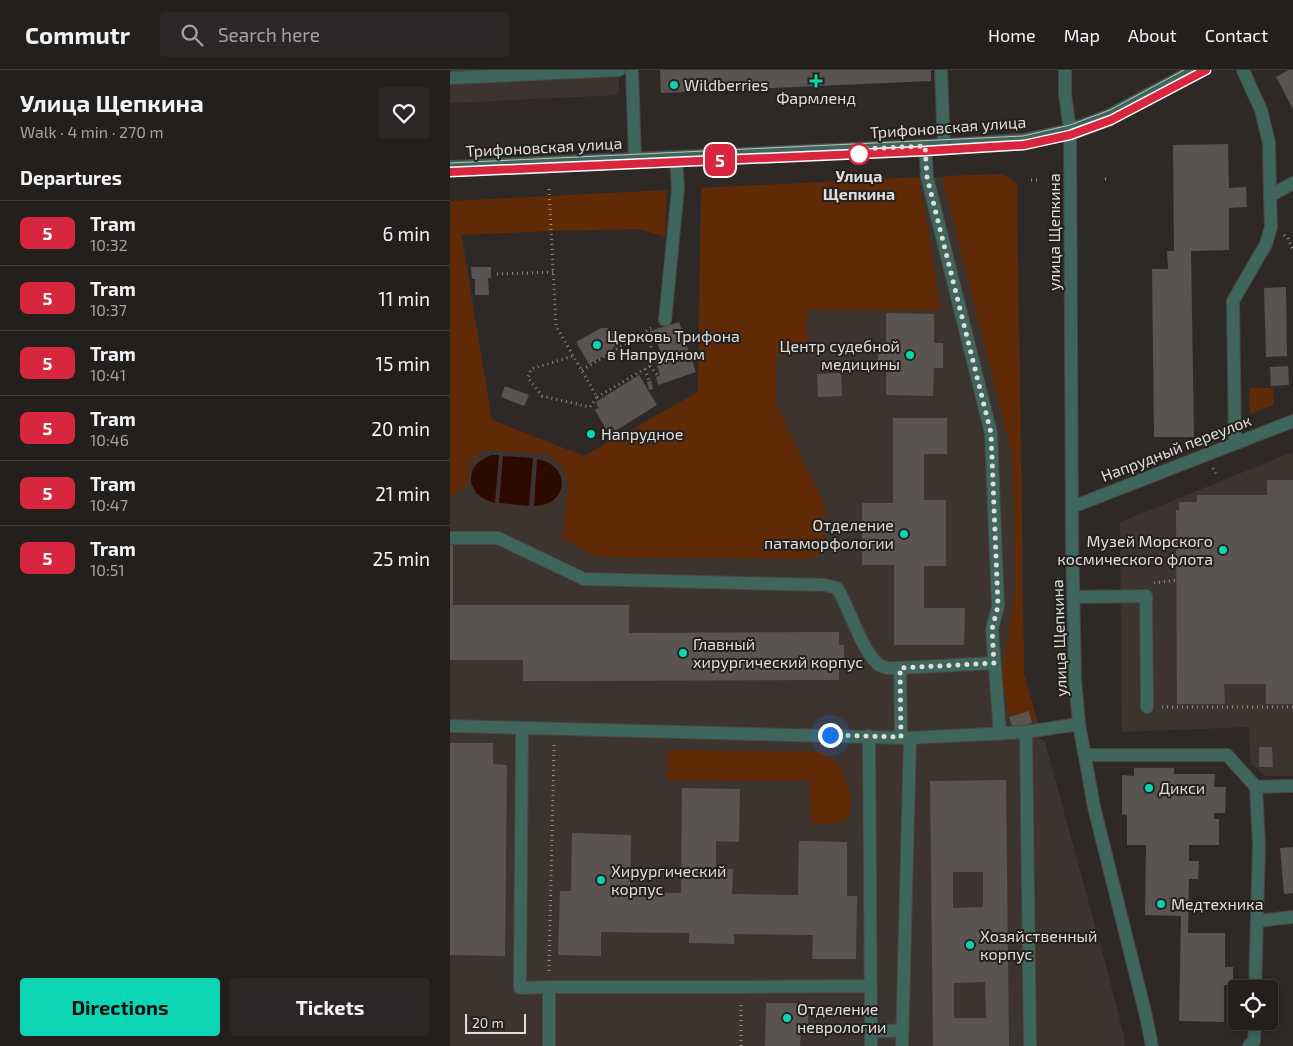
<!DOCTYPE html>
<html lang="en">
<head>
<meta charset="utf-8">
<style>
	:root { --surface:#221f1d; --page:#2a2726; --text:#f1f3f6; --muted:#a2a2a4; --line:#3f3d3b; --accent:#0bd5b5 }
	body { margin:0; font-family:"Exo 2",sans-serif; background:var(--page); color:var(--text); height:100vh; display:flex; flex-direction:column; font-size:19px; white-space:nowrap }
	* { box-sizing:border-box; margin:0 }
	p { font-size:16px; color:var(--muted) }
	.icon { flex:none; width:28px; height:28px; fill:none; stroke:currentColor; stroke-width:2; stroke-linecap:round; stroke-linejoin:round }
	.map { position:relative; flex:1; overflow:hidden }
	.panel { display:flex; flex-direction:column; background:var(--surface); width:450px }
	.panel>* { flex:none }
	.badge { padding:0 10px; border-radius:8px; font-size:18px; line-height:32px }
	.fabs { position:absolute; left:778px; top:910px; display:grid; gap:10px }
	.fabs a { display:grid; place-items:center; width:50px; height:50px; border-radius:5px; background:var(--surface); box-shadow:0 2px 12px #0003,0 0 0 1px var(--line); font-size:25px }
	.scale { position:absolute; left:15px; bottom:12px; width:61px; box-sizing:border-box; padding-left:5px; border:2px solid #e0dddb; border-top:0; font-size:14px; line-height:18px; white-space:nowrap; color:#e0dddb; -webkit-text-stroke:4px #24201e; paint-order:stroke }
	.you { position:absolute; width:25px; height:25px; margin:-12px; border:4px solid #fff; border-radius:50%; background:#1a73e8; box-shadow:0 0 0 8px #1a73e833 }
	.map>.badge { position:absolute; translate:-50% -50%; box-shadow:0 0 0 2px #fff }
	h2 { padding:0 20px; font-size:19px; line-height:45px }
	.round { display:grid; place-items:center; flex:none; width:52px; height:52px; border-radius:5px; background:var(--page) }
	.headline { display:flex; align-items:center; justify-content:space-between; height:85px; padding:0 20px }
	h1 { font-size:24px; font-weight:700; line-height:38px }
	.cta { display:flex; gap:10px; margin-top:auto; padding:10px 20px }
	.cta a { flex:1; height:58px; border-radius:5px; background:var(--accent); color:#111; font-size:20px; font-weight:700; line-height:58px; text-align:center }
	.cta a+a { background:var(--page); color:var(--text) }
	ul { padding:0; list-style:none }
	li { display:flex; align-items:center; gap:15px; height:65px; padding:0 20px; border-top:1px solid var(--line) }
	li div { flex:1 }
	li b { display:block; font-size:19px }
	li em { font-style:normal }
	li .badge { min-width:55px; font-weight:700; text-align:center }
	header { display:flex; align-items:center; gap:30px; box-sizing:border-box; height:70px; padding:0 25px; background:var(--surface); border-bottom:1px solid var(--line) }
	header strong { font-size:24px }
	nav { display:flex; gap:28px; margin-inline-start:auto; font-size:18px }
	.search { width:350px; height:45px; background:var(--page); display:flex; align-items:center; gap:12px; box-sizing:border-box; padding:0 18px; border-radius:5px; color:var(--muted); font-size:19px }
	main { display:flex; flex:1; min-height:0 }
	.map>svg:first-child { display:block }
	.built { fill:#3e342f }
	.green { fill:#5f2a05 }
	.water { fill:#2c0a00 }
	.building { fill:#595452; fill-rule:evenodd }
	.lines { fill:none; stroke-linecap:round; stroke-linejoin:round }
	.minor-casing { stroke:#4a4644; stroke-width:14 }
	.path { stroke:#8d8987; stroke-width:3; stroke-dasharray:1 4; stroke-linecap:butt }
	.minor { stroke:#3e665c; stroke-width:12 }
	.tram { stroke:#c2bfbd; stroke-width:1 }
	.line-casing { stroke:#fff; stroke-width:11 }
	.line { stroke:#d7263d; stroke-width:8 }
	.walk { stroke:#e0dddb; stroke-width:5; stroke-dasharray:0 9 }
	.poi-dot { fill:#0bd5b5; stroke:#24201e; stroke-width:2 }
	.stop-dot { fill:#fff; stroke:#d7263d; stroke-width:2.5 }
	.labels { text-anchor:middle; stroke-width:4; stroke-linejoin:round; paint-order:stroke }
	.poi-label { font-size:16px; fill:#e0dddb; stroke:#24201e; text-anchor:start }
	.street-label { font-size:16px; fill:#e0dddb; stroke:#24201e }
	.stop-label { font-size:16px; font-weight:bold; fill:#e0dddb; stroke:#24201e }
</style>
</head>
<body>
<header>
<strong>Commutr</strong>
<div class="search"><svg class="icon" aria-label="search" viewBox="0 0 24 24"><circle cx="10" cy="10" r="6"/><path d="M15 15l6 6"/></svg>Search here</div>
<nav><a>Home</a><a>Map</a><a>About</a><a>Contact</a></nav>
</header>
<main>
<section class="panel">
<div class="headline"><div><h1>Улица Щепкина</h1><p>Walk · 4 min · 270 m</p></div><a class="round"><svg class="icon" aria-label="heart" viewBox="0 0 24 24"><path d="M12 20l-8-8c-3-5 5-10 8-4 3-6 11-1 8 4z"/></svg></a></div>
<h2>Departures</h2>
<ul>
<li><span class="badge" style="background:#d7263d;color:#fff">5</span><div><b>Tram</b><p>10:32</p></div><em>6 min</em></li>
<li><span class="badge" style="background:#d7263d;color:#fff">5</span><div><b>Tram</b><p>10:37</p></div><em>11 min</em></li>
<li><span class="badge" style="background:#d7263d;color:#fff">5</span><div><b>Tram</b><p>10:41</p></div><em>15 min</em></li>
<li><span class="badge" style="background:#d7263d;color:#fff">5</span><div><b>Tram</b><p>10:46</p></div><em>20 min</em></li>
<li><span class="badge" style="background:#d7263d;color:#fff">5</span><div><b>Tram</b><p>10:47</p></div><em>21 min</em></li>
<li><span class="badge" style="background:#d7263d;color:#fff">5</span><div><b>Tram</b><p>10:51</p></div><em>25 min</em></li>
</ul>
<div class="cta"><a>Directions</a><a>Tickets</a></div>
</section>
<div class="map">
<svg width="843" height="976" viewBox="0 0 843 976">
	<rect width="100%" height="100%" fill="#2e2927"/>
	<path class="built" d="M0,0H169V25L0,33Z
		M552,104L567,113L574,604L588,653L585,656L587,666L595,672L656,896L674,966L675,976H0V131L6,130L42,350L134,386L248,322L251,118Z
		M843,382V706H816L801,694L799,657L672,662L670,452Z"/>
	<path class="green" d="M552,104L567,113L574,604L586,648L582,653L563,659L551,608L565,522L562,385L492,106Z
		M469,107L491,240H357V284L326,285V334L374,434L375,477L368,486L355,489L148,487L113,469L118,411L112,396L96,384L35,380L19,392L18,415L0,427V131L217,120L215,167L189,159L101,161L11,165L42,350L134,386L248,322L251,118Z
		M799,318H823L824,335L800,344Z
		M218,680L374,682C378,686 385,691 388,695C397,709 412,746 388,753C381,755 369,753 361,753L360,711L217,710Z"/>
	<path class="water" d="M42,385H49L45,433C15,427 12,394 42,385Z
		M53,386L83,388L79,436L49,433Z
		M87,389C122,395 119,436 84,436Z"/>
	<path class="building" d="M210,0H481V11L211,23Z
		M839,0H843V39L826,7Z
		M778,74L779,118L796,117L797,137L779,138V180L741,181L744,367H704L702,199H718L717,181H724L723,75Z
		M21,197H41V208H38L39,225H25V209H22Z
		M836,217L837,286L816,287L814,218Z
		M436,243L484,244V273H493V298H484L483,326L436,325V297H428V272H436Z
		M229,252L246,302L208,315L206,307L210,305L203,283L210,281L203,260Z
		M151,258H157L163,262L166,267V274L160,282L139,294L126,272Z
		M838,296L839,315L821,316L820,297Z
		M391,303L392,326L368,327L367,304Z
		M189,305L207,335L165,361L162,356L156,359L145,340L149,338L146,332Z
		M201,310L203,319L199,320L197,312Z
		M55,316L79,325L74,336L51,327Z
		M443,348H497V384H474V430H496V496H474V538H515L514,575H444V495H412V433H443Z
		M817,410H843V634H816V614H774L775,634H727L726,440H729V432H747V425H817Z
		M0,472H3V535H179V563L389,562V575H394V595H389V610L73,611V590H0Z
		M579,641L582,653L563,659L559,647Z
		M0,673H43V694L57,695L55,886L0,885Z
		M809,677H822L823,697H809Z
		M684,698H724V704H765L764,717H776L775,743H764V749H769V775H739V791H749L748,809H739L738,863H775V897H783V915H774V952L729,951L731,846L695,845L696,775H677V745L672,744V705L684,706Z
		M556,710L559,976H483L480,711ZM503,802H533V837L503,838ZM535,912L536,948H504V913Z
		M232,718L290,719L289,772L266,771V799H283L282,824L348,825L349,771L397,772V826H407L406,889H362L363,865L284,864V874L239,873V863L151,862V886L108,885L110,821H121L122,763L181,765L180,822L231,823Z
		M843,777V823L834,824L830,778Z
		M316,933H358V962H351L350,976H315Z"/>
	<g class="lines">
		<g class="minor-casing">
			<path id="minor" d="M182,0L185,89
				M491,0L494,75
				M615,0V24L620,60L622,466L625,609L629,654L644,737L696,946L702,976
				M793,0L811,40L819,73L820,126
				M0,8L169,0
				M475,76L477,107L541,363L548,536L542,559L550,664
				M0,97L494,75L573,70L620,60L660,45L744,0
				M215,250L228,119L226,87
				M785,373L783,231L816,174L821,157L820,126L843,113
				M622,437L843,351
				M0,468H48L134,509L375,515L387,518C399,536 414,588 431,596C436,599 444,598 450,598L451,667
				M623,527L696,526L697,637
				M450,598L544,593
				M0,656L460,668L576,662L629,654
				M72,658L70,918L99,917
				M576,662L580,976
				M419,666L421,962L453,960
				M635,685H777L806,717L843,716
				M807,851L843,847
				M805,919L809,775L806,717
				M99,976V917H291L421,916
				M421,976V962
				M452,976L460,668
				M799,976L804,971L805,951"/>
		</g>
		<path class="path" d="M655,109H660
			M581,110H587
			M99,119L106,256L147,327L140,337L92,326L78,308L81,299L123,286
			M834,165L838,168L843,181
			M47,204L103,202
			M185,270L203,264
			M200,296L208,306
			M195,299L199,311
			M132,300L201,258
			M147,327L200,296L202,260
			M763,398L767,407
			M704,513L727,510
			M712,637H843
			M99,901L104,675
			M291,976V933"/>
		<use href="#minor" class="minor"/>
		<path class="tram" d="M0,93L573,66L620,55L660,40L734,0
			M0,102L574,75L620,65L661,50L756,0"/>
	</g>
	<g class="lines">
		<g class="line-casing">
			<path id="line" d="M0,102L475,81L574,75L620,65L661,50L756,0"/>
		</g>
		<use href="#line" class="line"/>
		<path class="walk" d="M380,665L451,667L450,598L544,593L542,559L548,536L541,363L477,107L475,76L412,79L409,84"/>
	</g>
	<g class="poi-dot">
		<path d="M363.5 3.5h5v5h5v5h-5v5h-5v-5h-5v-5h5z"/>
		<circle cx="224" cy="15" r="5"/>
		<circle cx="147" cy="275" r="5"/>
		<circle cx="460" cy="285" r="5"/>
		<circle cx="141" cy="364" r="5"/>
		<circle cx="454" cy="464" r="5"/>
		<circle cx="773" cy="480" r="5"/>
		<circle cx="233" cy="583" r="5"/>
		<circle cx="699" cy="718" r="5"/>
		<circle cx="151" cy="810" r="5"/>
		<circle cx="711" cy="834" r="5"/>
		<circle cx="520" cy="875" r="5"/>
		<circle cx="337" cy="948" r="5"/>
	</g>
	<circle class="stop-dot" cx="409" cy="84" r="10"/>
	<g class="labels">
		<g class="poi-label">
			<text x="234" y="21">Wildberries</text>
			<text x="366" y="34" text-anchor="middle">Фармленд</text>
			<text x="157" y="272">Церковь Трифона<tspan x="157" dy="18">в Напрудном</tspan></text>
			<text x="450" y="282" text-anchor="end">Центр судебной<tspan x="450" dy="18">медицины</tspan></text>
			<text x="151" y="370">Напрудное</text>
			<text x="444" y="461" text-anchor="end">Отделение<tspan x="444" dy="18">патаморфологии</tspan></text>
			<text x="763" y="477" text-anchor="end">Музей Морского<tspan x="763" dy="18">космического флота</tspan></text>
			<text x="243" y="580">Главный<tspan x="243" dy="18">хирургический корпус</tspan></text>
			<text x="709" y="724">Дикси</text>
			<text x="161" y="807">Хирургический<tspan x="161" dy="18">корпус</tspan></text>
			<text x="721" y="840">Медтехника</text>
			<text x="530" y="872">Хозяйственный<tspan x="530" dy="18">корпус</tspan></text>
			<text x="347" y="945">Отделение<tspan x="347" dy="18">неврологии</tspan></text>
		</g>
		<g class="street-label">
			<text transform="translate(498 57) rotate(-4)" y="6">Трифоновская улица</text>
			<text transform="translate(94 77) rotate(-3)" y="6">Трифоновская улица</text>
			<text transform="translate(604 162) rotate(-90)" y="6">улица Щепкина</text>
			<text transform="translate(726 378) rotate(-21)" y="6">Напрудный переулок</text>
			<text transform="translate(609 568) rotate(-92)" y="6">улица Щепкина</text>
		</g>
		<g class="stop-label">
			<text x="409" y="112">Улица<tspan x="409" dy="18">Щепкина</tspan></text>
		</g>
	</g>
</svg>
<div class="fabs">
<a><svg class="icon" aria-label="locate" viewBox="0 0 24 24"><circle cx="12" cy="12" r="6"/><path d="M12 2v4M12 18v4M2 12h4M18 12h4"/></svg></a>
</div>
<div class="scale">20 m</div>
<div class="you" style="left:380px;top:665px"></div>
<b class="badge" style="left:270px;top:90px;background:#d7263d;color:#fff">5</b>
</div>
</main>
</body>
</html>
